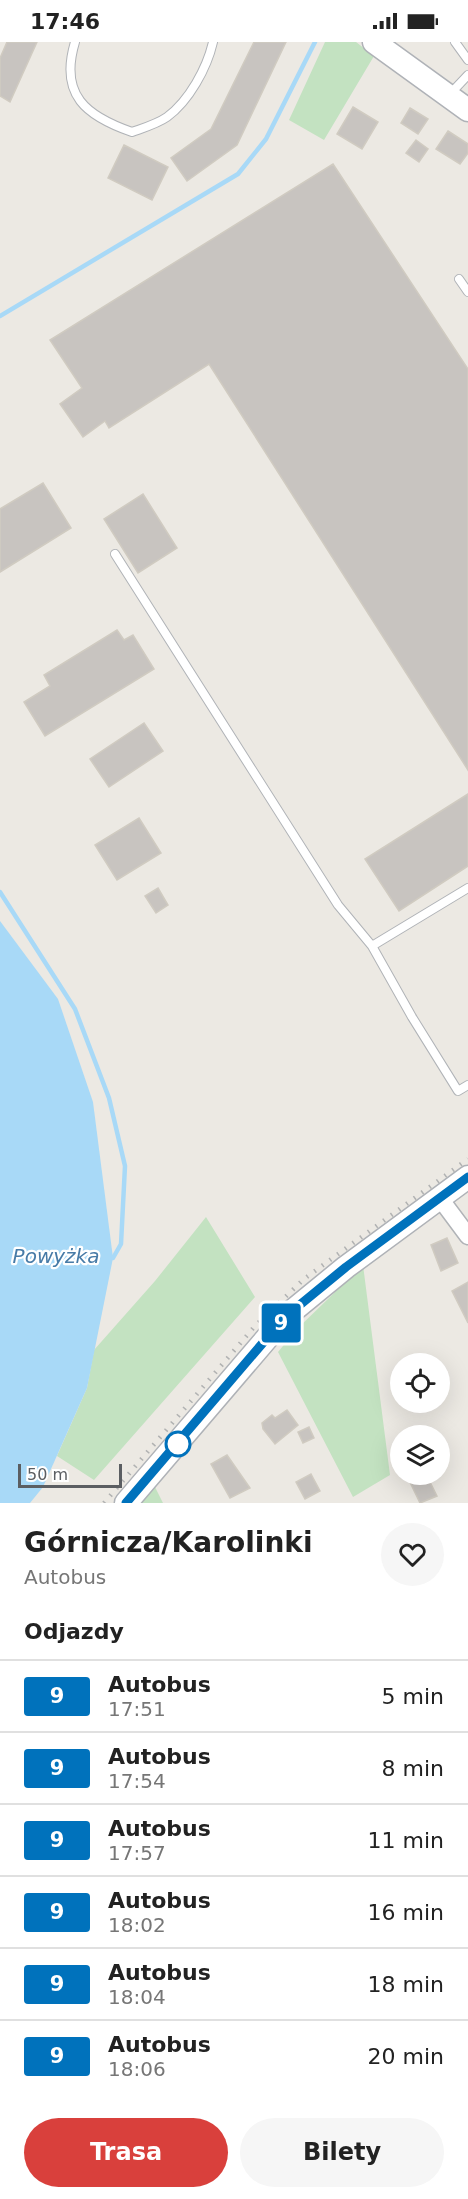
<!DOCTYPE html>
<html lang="pl">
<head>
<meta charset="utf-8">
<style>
	:root { --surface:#fff; --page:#f6f6f6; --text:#222; --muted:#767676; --line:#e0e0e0; --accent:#d9403c }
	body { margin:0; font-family:"DejaVu Sans",sans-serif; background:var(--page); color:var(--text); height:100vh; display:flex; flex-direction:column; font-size:22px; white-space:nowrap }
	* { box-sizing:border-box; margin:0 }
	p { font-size:20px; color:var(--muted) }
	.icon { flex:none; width:33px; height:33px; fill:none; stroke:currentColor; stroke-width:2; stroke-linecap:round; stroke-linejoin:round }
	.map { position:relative; height:1461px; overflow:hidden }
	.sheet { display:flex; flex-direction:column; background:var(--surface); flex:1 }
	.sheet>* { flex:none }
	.badge { padding:0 12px; border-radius:4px; font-size:21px; line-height:39px }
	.buttons { position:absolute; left:390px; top:1311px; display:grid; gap:12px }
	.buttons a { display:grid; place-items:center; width:60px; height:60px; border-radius:50%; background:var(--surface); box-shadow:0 6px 24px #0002; font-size:30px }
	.scale { position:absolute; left:18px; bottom:15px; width:104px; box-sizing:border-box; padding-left:6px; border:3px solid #5b5e62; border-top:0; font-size:16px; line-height:21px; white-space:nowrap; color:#5b5e62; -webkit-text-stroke:4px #fff; paint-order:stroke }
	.map>.badge { position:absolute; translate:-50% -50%; box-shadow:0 0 0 3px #fff }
	h2 { padding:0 24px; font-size:22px; line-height:54px }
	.round { display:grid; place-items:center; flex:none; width:63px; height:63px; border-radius:32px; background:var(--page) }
	.summary { display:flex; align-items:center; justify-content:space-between; height:102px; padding:0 24px }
	h1 { font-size:28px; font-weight:700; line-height:45px }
	.primary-button { display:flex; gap:12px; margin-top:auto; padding:12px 24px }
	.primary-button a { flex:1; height:69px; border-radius:36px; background:var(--accent); color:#fff; font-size:24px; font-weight:700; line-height:69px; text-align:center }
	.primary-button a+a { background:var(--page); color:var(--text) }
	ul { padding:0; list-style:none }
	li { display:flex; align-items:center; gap:18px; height:72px; padding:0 24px; border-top:2px solid var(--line) }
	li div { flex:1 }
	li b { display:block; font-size:22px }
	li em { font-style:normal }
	li .badge { min-width:66px; font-weight:700; text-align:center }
	.status { display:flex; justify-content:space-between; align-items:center; height:42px; padding:0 30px; background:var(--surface); direction:ltr }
	.status svg { height:16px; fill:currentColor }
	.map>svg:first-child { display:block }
	.green { fill:#c3e2c1 }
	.water { fill:#a8d9f7 }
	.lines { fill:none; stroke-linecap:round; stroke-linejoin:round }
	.stream { stroke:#a8d9f7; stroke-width:4.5 }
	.building { fill:#c8c4c0; stroke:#d0cbc1; stroke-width:1.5 }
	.lane-casing { stroke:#b0b3b7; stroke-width:10 }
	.street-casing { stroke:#b0b3b7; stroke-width:19 }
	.secondary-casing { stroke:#afb2b7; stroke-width:25 }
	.lane { stroke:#fff; stroke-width:8 }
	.street { stroke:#fff; stroke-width:16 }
	.secondary { stroke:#fff; stroke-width:22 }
	.rail { stroke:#b1b2b2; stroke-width:4.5; stroke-dasharray:1.5 8; stroke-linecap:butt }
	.line-casing { stroke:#fff; stroke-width:14 }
	.line { stroke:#0072bc; stroke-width:9 }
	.stop-dot { fill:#fff; stroke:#0072bc; stroke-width:3 }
	.labels { text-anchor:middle; stroke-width:4.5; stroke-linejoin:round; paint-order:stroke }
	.water-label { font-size:20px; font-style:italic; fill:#477ba7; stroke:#fff }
</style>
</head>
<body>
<div class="status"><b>17:46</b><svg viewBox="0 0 49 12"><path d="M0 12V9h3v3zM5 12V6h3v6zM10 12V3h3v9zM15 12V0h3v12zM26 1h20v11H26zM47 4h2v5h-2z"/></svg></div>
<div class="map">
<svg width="468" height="1461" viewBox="0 0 468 1461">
	<rect width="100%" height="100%" fill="#ece9e3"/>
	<path class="green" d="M325,0H356L374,14L324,98L289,78Z
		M206,1175L255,1255L94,1438L57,1414L87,1346L94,1308L155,1239Z
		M363,1223L390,1433L353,1455L278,1310L297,1287Z
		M155,1445L163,1461H141Z"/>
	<path class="water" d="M0,879L58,957L93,1060L113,1216L87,1346L43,1445L30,1461H0Z"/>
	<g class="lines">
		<path class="stream" d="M0,274L238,132L266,97L315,0
			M0,850L75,967L109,1056L125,1124L121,1202L113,1216"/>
	</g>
	<path class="building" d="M7,0H37L10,60L0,54V16Z
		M254,0H286L237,103L187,139L171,116L211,87Z
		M353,65L378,80L362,107L337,92Z
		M410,66L428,77L418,92L401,81Z
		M448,89L468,102V111L460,122L436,107Z
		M416,98L428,107L419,120L406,111Z
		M124,103L168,125L152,158L108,136Z
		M333,122L468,327V728L209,322L109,386L105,379L83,395L60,362L82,346L50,298Z
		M43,441L71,486L0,530V467Z
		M143,452L177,506L138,531L104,477Z
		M117,588L124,598L133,593L154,627L45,694L24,660L50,644L44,633Z
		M144,681L163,709L109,745L90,717Z
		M468,752V824L399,869L365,817Z
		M139,776L161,811L117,838L95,803Z
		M158,846L168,863L156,871L145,854Z
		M447,1196L458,1221L441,1229L431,1203Z
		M468,1240V1281L452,1249Z
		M287,1368L298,1383L275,1402L263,1387L262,1381L272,1373L275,1376Z
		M309,1385L314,1396L303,1401L298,1390Z
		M227,1413L250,1446L230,1456L211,1422Z
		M311,1432L320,1449L305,1457L296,1440Z
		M406,1432H426L437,1454L420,1461Z"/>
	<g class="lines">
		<g class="lane-casing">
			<path id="lane" d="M75,0C59,53 86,74 132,90C143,86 157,82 167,75C189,59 207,26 213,0
				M455,0L468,18
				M450,52L468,33
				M459,237L468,250
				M115,512L338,863L372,904L412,975L458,1049L468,1043
				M372,904L468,846"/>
		</g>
		<g class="street-casing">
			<path id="street" d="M439,1155L468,1194"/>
		</g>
		<g class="secondary-casing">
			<path id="secondary" d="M374,0L468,68
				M126,1461L285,1275L346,1225L468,1135"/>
		</g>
		<use href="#lane" class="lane"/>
		<use href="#street" class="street"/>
		<use href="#secondary" class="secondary"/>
		<path class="rail" d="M104,1461L255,1284L304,1237L468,1117"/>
	</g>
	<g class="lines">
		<g class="line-casing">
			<path id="line" d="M126,1461L285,1275L346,1225L468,1135"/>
		</g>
		<use href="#line" class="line"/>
	</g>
	<circle class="stop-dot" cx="178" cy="1402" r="12"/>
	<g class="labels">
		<g class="water-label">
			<text x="56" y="1221">Powyżka</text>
		</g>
	</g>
</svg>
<div class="buttons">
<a><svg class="icon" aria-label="locate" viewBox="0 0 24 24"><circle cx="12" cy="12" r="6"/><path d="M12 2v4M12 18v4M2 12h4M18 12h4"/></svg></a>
<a><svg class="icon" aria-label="layers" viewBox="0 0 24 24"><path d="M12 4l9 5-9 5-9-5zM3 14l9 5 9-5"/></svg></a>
</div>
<div class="scale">50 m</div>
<b class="badge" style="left:281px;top:1281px;background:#0072bc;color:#fff">9</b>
</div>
<section class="sheet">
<div class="summary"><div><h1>Górnicza/Karolinki</h1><p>Autobus</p></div><a class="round"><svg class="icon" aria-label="heart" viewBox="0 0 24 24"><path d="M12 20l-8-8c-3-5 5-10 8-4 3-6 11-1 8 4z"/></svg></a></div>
<h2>Odjazdy</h2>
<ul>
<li><span class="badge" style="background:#0072bc;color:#fff">9</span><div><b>Autobus</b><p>17:51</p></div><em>5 min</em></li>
<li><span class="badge" style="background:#0072bc;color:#fff">9</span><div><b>Autobus</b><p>17:54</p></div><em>8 min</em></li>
<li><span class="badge" style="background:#0072bc;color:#fff">9</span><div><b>Autobus</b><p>17:57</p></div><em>11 min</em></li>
<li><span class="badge" style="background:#0072bc;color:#fff">9</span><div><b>Autobus</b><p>18:02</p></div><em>16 min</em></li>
<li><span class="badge" style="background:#0072bc;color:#fff">9</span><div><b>Autobus</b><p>18:04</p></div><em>18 min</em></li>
<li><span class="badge" style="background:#0072bc;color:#fff">9</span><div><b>Autobus</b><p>18:06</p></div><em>20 min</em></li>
</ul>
<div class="primary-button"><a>Trasa</a><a>Bilety</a></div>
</section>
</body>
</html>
